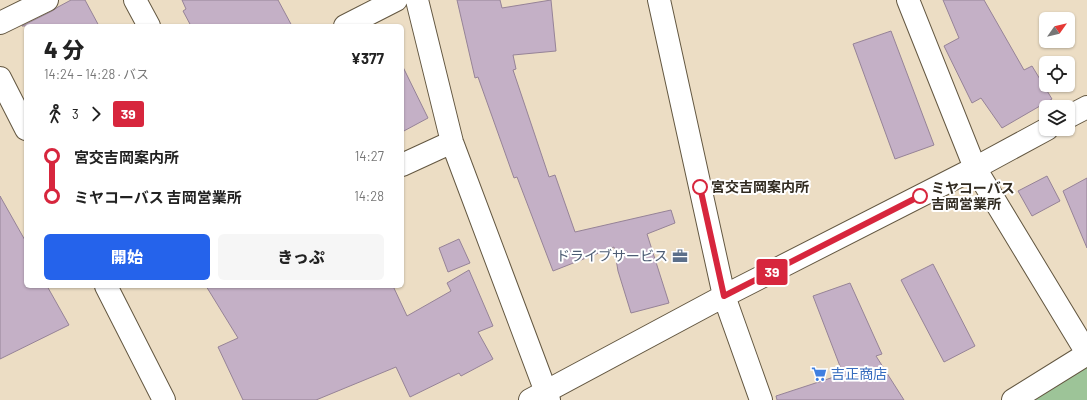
<!DOCTYPE html>
<html lang="ja">
<head>
<meta charset="utf-8">
<style>
	:root { --surface:#fff; --page:#f6f6f6; --text:#222; --muted:#767676; --accent:#2563eb }
	body { margin:0; font-family:Barlow,"Noto Sans JP",sans-serif; background:var(--page); color:var(--text); height:100vh; display:flex; flex-direction:column; font-size:15px; white-space:nowrap }
	* { box-sizing:border-box; margin:0 }
	p { font-size:13px; color:var(--muted) }
	.icon { flex:none; width:22px; height:22px; fill:none; stroke:currentColor; stroke-width:2; stroke-linecap:round; stroke-linejoin:round }
	.map { position:relative; flex:1; overflow:hidden }
	.drawer { position:absolute; left:24px; top:24px; width:380px; height:264px; display:flex; flex-direction:column; background:var(--surface); border-radius:6px; box-shadow:0 1px 3px #0004 }
	.drawer>* { flex:none }
	.badge { padding:0 8px; border-radius:3px; font-size:14px; line-height:26px }
	.needle { width:26px; rotate:56deg }
	.buttons { position:absolute; left:1039px; top:12px; display:grid; gap:8px }
	.buttons a { display:grid; place-items:center; width:36px; height:36px; border-radius:6px; background:var(--surface); box-shadow:0 1px 3px #0004; font-size:20px }
	.map>.badge { position:absolute; translate:-50% -50%; box-shadow:0 0 0 2px #fff }
	.legs { display:flex; align-items:center; gap:6px; height:44px; padding:0 20px; font-size:13px }
	.legs p { margin-inline-start:auto }
	.overview { display:flex; align-items:center; justify-content:space-between; height:68px; padding:0 20px }
	h1 { font-size:22px; font-weight:800; line-height:30px }
	.button { display:flex; gap:8px; margin-top:auto; padding:8px 20px }
	.button a { flex:1; height:46px; border-radius:6px; background:var(--accent); color:#fff; font-size:16px; font-weight:800; line-height:46px; text-align:center }
	.button a+a { background:var(--page); color:var(--text) }
	ul { padding:0 20px; list-style:none }
	li { display:flex; align-items:center; gap:14px; height:40px; font-size:15px }
	li i { display:grid; place-items:center; width:6px; height:100%; margin:0 5px; background:currentColor }
	li i::after { content:''; width:10px; height:10px; margin:-5px; border:3px solid; border-radius:50%; background:var(--surface) }
	li p { margin-inline-start:auto }
	li:first-child i { background:linear-gradient(#0000 50%,currentColor 0) }
	li:last-child i { background:linear-gradient(currentColor 50%,#0000 0) }
	.map>svg:first-child { display:block }
	.green { fill:#9dc498 }
	.building { fill:#c4b0c6; stroke:#968397 }
	.lines { fill:none; stroke-linecap:round; stroke-linejoin:round }
	.street-casing { stroke:#635741; stroke-width:24 }
	.secondary-casing { stroke:#635741; stroke-width:24 }
	.street { stroke:#fff; stroke-width:22 }
	.secondary { stroke:#fff; stroke-width:22 }
	.line-1-casing { stroke:#fff; stroke-width:9 }
	.line-1 { stroke:#d7263d; stroke-width:6 }
	.stop-1-dot { fill:#fff; stroke:#d7263d; stroke-width:2 }
	.labels { text-anchor:middle; stroke-width:4; stroke-linejoin:round; paint-order:stroke }
	.stop-label { font-size:14px; font-weight:bold; fill:#312b21; stroke:#fff; text-anchor:start }
	.service-label { font-size:14px; fill:#4e5e75; stroke:#fff; text-anchor:end }
	.shop-label { font-size:14px; fill:#366cbe; stroke:#fff; text-anchor:start }
</style>
</head>
<body>
<div class="map">
<svg width="1087" height="400" viewBox="0 0 1087 400">
	<rect width="100%" height="100%" fill="#ecddc4"/>
	<path class="green" d="M1087,365V400H1030Z"/>
	<path class="building" d="M71,0H85L99,26H22L52,11L58,7Z
		M182,0H278L292,26H191L183,11L186,9Z
		M457,0H500L502,8L551,0L556,51L513,55L516,69L513,70L549,177L555,175L575,232L671,210L675,223L647,234L669,303L631,313L618,271L614,247L553,271L517,177L514,178L478,77L475,78Z
		M943,0H984L1024,70L1032,66L1052,99L1002,128L981,98L972,103L944,46L959,38Z
		M891,31L934,145L895,159L853,44Z
		M402,65L428,118L402,132Z
		M1047,176L1060,201L1032,216L1018,191Z
		M1087,178V248L1063,191Z
		M0,196L26,242V286H47L69,325L0,359Z
		M459,239L470,263L448,272L439,248Z
		M933,264L975,346L944,362L901,280Z
		M469,270L493,326L478,332L493,359L461,376L459,373L410,397L396,367L316,400H243L218,347L238,338L206,286H393L407,316L451,291L447,283Z
		M850,283L882,354L876,356L904,400H777L776,396L843,374L813,296Z"/>
	<g class="lines">
		<g class="street-casing">
			<path id="street" d="M135,0L149,26
				M417,0L452,142L549,400
				M908,0L975,168L1087,353
				M0,23L47,0
				M345,26L396,0
				M402,165L452,142
				M1013,400L1087,354"/>
		</g>
		<g class="secondary-casing">
			<path id="secondary" d="M659,0L724,296L761,400
				M0,78L26,129
				M1068,117L1087,107
				M106,286L164,400
				M530,400L724,296L975,168L1047,129"/>
		</g>
		<use href="#street" class="street"/>
		<use href="#secondary" class="secondary"/>
	</g>
	<g class="lines">
		<g class="line-1-casing">
			<path id="line-1" d="M700,187L724,296L920,196"/>
		</g>
		<use href="#line-1" class="line-1"/>
	</g>
	<defs>
		<g id="office-bare" transform="scale(1.2)"><path d="M-6-3h4V-5.5h4V-3h4V5H-6ZM-1-4.5V-3h2v-1.5ZM-6 0V1H6V0Z" fill="#5c6f8a" stroke="#fff" stroke-width="2.5" paint-order="stroke"/></g>
		<g id="supermarket-bare" transform="scale(1.2)"><path d="M-6-5.5h2.5l.6 2H6L4.5 2H-2.5L-4.4-4H-6ZM-1.5 3.2a1.3 1.3 0 1 0 .1 0ZM3 3.2a1.3 1.3 0 1 0 .1 0Z" fill="#3f7fe0" stroke="#fff" stroke-width="2.5" paint-order="stroke"/></g>
	</defs>
	<g fill-rule="evenodd">
		<use href="#office-bare" x="680" y="256"/>
		<use href="#supermarket-bare" x="819" y="374"/>
	</g>
	<g class="stop-1-dot">
		<circle cx="700" cy="187" r="7"/>
		<circle cx="920" cy="196" r="7"/>
	</g>
	<g class="labels">
		<g class="stop-label">
			<text x="711" y="192">宮交吉岡案内所</text>
			<text x="931" y="193">ミヤコーバス<tspan x="931" dy="16">吉岡営業所</tspan></text>
		</g>
		<g class="service-label">
			<text x="668" y="261">ドライブサービス</text>
		</g>
		<g class="shop-label">
			<text x="831" y="379">吉正商店</text>
		</g>
	</g>
</svg>
<div class="buttons">
<a><svg class="needle" viewBox="-14 -14 28 28"><path d="M0-13l5 13h-10z" fill="#e53935"/><path d="M0 13l5-13h-10z" fill="#767676"/></svg></a>
<a><svg class="icon" aria-label="locate" viewBox="0 0 24 24"><circle cx="12" cy="12" r="6"/><path d="M12 2v4M12 18v4M2 12h4M18 12h4"/></svg></a>
<a><svg class="icon" aria-label="layers" viewBox="0 0 24 24"><path d="M12 4l9 5-9 5-9-5zM3 14l9 5 9-5"/></svg></a>
</div>
<b class="badge" style="left:772px;top:272px;background:#d7263d;color:#fff">39</b>
<section class="drawer">
<div class="overview"><div><h1>4 分</h1><p>14:24 – 14:28 · バス</p></div><b>¥377</b></div>
<div class="legs"><svg class="icon" aria-label="walk" viewBox="0 0 24 24"><circle cx="13" cy="4" r="2"/><path d="M13 8l-2 6 4 7M11 14l-3 7M7 12l3-4h3l4 4"/></svg>3<svg class="icon" aria-label="forward" viewBox="0 0 24 24"><path d="M9 5l7 7-7 7"/></svg><b class="badge" style="background:#d7263d;color:#fff">39</b></div>
<ul>
<li><i style="color:#d7263d"></i><b>宮交吉岡案内所</b><p>14:27</p></li>
<li><i style="color:#d7263d"></i><b>ミヤコーバス 吉岡営業所</b><p>14:28</p></li>
</ul>
<div class="button"><a>開始</a><a>きっぷ</a></div>
</section>
</div>
</body>
</html>
